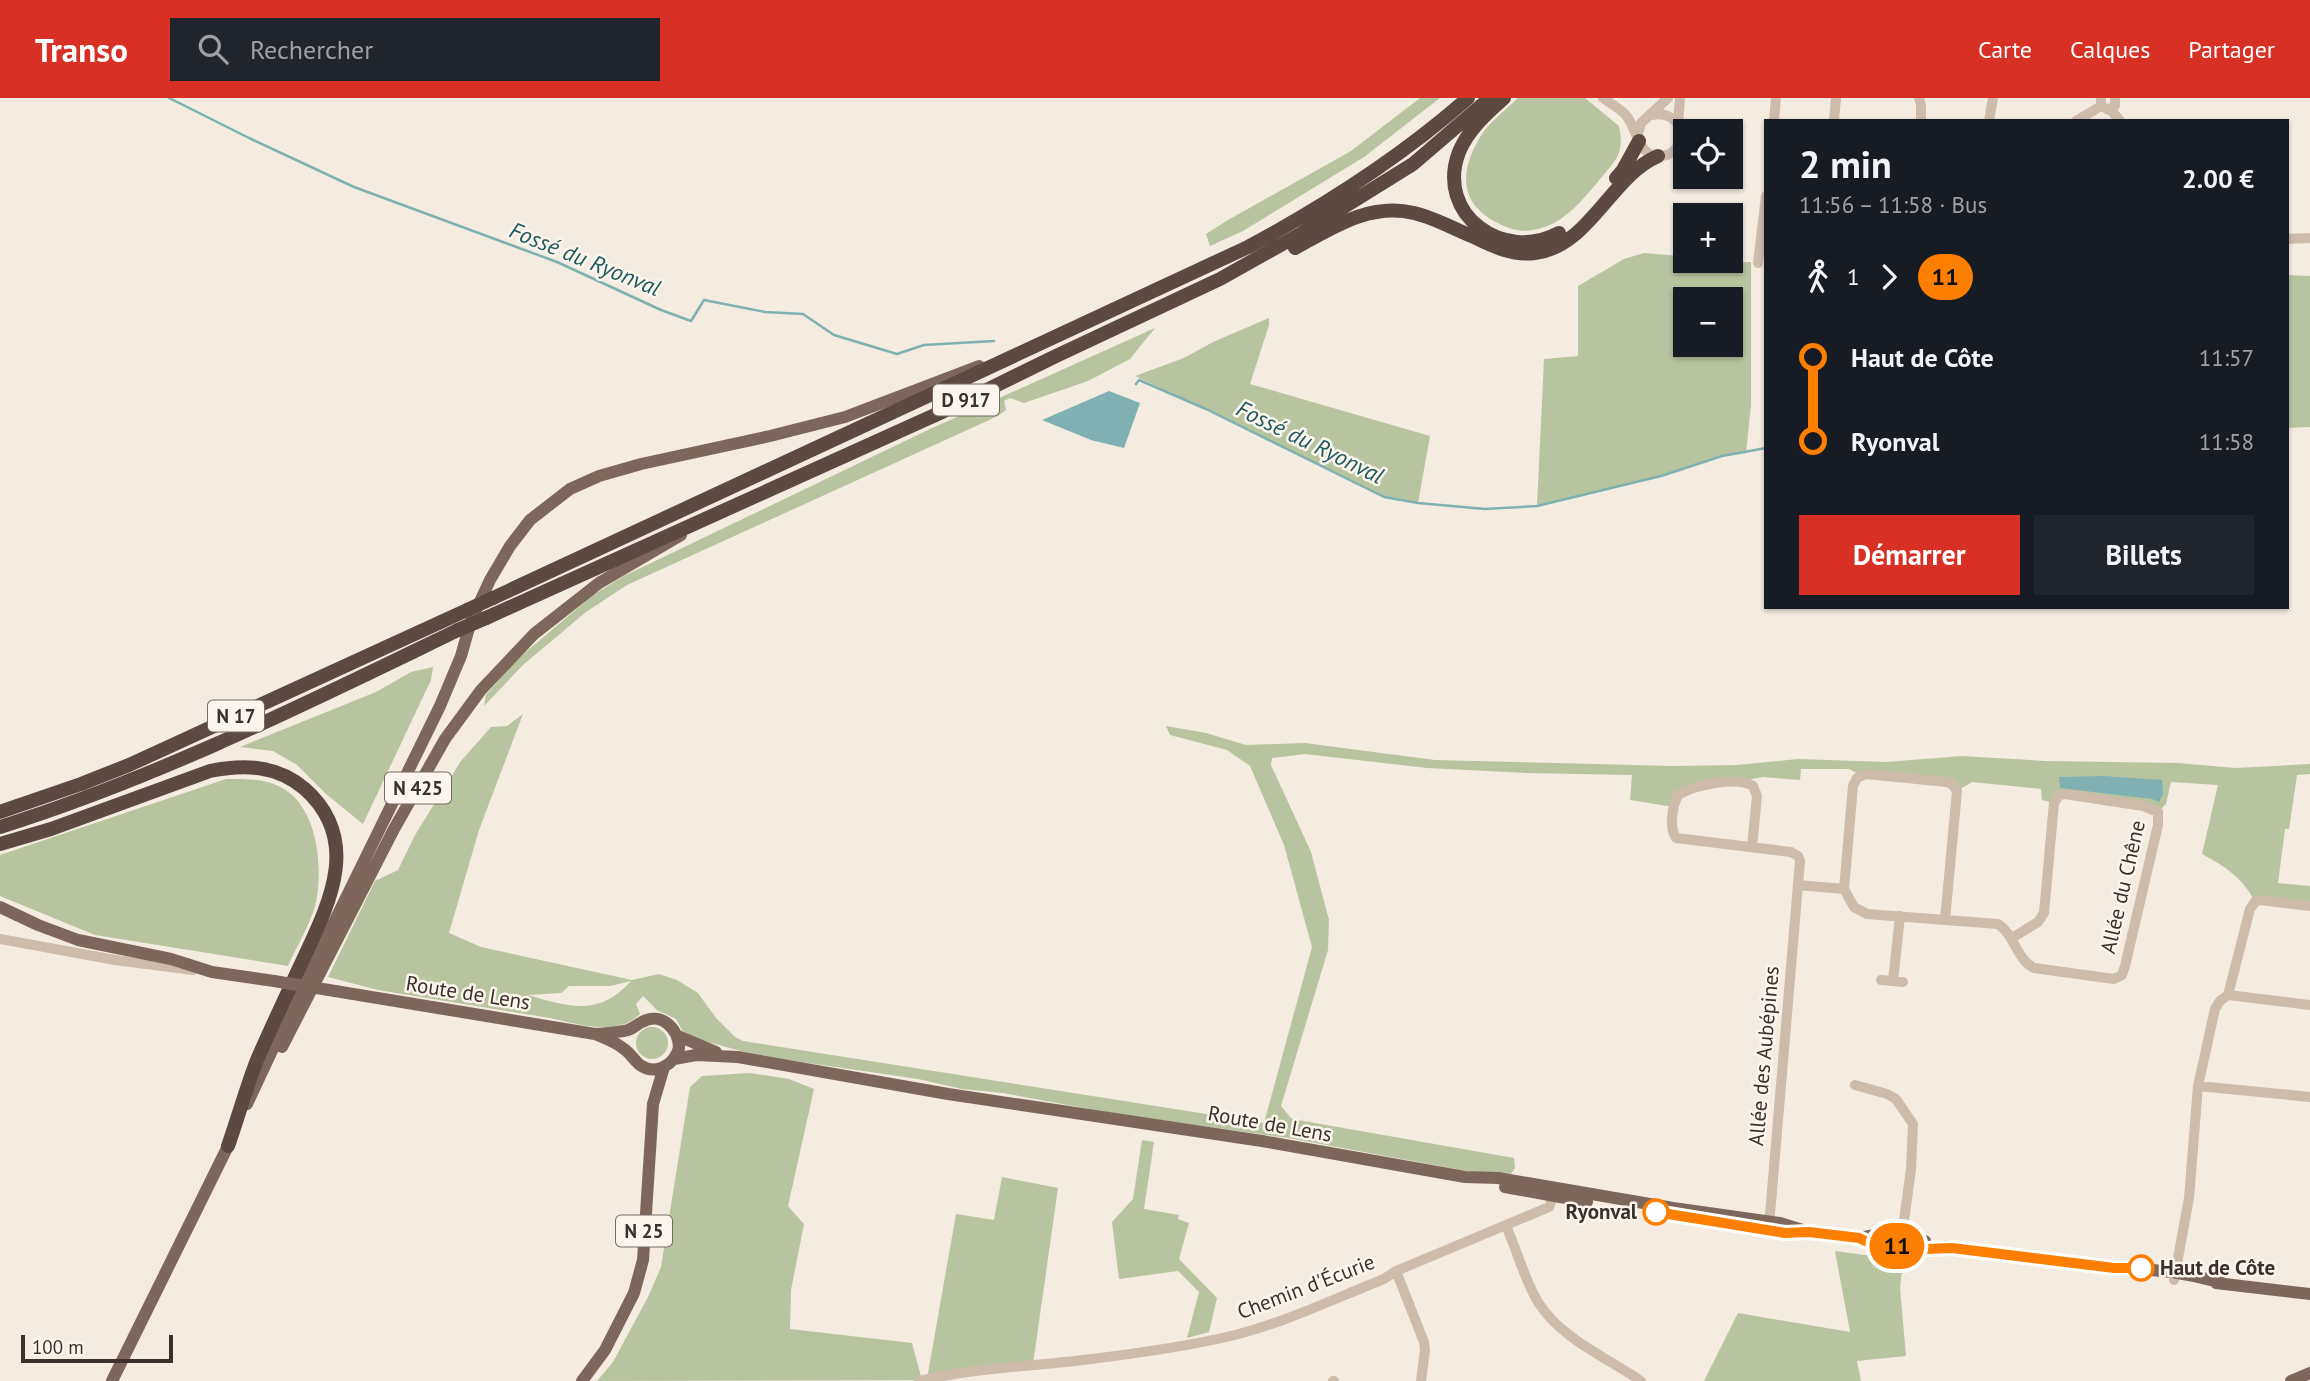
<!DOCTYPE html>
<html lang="fr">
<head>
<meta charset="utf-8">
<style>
	:root { --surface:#171b24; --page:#20242c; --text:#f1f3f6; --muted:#9ea1a6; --accent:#d93025 }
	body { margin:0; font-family:"PT Sans",sans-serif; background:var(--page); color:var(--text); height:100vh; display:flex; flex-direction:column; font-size:26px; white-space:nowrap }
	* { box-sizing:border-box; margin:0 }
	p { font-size:23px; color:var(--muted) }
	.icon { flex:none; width:38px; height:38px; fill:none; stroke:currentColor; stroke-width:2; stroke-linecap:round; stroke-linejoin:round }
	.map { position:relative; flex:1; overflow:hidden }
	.panel { position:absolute; left:1764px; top:21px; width:525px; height:490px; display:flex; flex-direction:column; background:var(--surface); border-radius:0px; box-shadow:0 2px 5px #0004 }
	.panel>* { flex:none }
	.badge { padding:0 14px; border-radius:23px; font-size:24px; line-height:46px }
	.tools { position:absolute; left:1673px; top:21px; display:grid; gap:14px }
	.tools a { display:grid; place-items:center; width:70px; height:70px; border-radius:0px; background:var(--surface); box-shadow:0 2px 5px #0004; font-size:35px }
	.scale { position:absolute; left:21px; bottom:18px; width:152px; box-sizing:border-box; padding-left:7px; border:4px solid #3b302b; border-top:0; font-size:19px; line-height:24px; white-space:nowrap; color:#3b302b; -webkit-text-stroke:5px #fbf5ee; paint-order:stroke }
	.map>.badge { position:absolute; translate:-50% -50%; box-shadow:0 0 0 4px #fff }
	.legs { display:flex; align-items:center; gap:10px; height:77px; padding:0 35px; font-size:23px }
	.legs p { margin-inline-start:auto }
	.overview { display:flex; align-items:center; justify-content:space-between; height:119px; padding:0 35px }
	h1 { font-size:38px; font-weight:700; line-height:52px }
	.primary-button { display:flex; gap:14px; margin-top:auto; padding:14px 35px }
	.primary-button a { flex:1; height:80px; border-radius:0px; background:var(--accent); color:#fff; font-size:28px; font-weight:700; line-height:80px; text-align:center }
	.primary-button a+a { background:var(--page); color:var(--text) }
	ul { padding:0 35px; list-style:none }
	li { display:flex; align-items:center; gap:24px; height:84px; font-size:26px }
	li i { display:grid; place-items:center; width:10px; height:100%; margin:0 9px; background:currentColor }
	li i::after { content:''; width:18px; height:18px; margin:-9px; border:5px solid; border-radius:50%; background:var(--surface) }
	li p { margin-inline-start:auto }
	li:first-child i { background:linear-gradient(#0000 50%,currentColor 0) }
	li:last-child i { background:linear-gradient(currentColor 50%,#0000 0) }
	header { display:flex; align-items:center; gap:42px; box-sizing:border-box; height:98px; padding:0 35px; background:var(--accent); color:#fff }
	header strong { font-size:33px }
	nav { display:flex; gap:38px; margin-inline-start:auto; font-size:24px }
	.search { width:490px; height:63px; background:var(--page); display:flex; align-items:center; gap:18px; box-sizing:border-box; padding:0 24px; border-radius:0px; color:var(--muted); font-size:26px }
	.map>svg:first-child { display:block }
	.green { fill:#b8c4a0; fill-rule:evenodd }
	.water { fill:#7fb0b2 }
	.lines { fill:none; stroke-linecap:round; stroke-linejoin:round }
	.stream { stroke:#7fb0b2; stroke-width:2.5 }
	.minor { stroke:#cdbbac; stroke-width:10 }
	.major { stroke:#7d675c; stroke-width:12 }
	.highway { stroke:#5c4a42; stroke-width:14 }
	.major-bridge { stroke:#7d675c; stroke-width:12 }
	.highway-bridge { stroke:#5c4a42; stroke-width:14 }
	.line-1-casing { stroke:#fff; stroke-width:16 }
	.line-1 { stroke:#fe7f00; stroke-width:10 }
	.stop-1-dot { fill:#fff; stroke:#fe7f00; stroke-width:3.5 }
	.labels { text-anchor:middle; stroke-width:5; stroke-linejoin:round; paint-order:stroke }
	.shield { fill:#fbf5ee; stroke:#756b66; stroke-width:2 }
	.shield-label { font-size:19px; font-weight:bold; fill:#3b302b }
	.street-label { font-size:21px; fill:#3b302b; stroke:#fbf5ee }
	.stop-label { font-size:21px; font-weight:bold; fill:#3b302b; stroke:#fbf5ee; text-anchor:end }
	.water-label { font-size:23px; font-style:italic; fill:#1f5a5e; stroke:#fbf5ee }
</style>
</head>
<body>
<header>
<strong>Transo</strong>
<div class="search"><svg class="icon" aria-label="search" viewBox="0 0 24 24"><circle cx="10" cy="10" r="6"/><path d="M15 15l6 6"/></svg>Rechercher</div>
<nav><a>Carte</a><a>Calques</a><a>Partager</a></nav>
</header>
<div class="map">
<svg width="2310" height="1283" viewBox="0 0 2310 1283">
	<rect width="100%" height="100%" fill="#f4ebe1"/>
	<path class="green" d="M1420,0H1440L1364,59L1243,133L1210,148L1206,136L1228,122L1351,53Z
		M1518,0H1585L1619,28C1625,58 1615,62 1597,85C1581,104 1561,128 1533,132C1519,135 1504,129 1492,122C1457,101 1462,70 1480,39C1489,24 1506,12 1518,0Z
		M1644,155L1681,158L1691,165L1751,164V307L1746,355L1722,358L1661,378L1537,408L1544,261L1578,258V188L1624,161ZM1685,201H1731V247H1685Z
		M2287,177L2310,178V329L2287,330Z
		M1269,220V227L1250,286L1430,338L1418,405L1384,399L1206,311L1135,278L1184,260L1213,244Z
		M1155,230L1130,261L1088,283L1024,305L1010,300L1004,303L1006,312L998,318L627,487L586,514L523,567L484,608L486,597L514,564L593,497L624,478L930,331Z
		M433,569L431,582L363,726L326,696L297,667L273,653L240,649L376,594L411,574Z
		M523,616L479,732L449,835L481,849L632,882L659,876L677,882L698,895L716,920L735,939L743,943L1264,1025L1312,849L1284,747L1250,668L1227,652L1170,637L1166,628L1206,635L1246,647L1305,645L1435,662L1673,668L1737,667L1798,661L1886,664L1962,658L2045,663L2178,665L2236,670L2310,666V676L2297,677L2289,731H2285L2278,785L2310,788V808L2255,804C2243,780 2226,769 2202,756L2218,687L2171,684L2166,706L2158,714L2065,696L2054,705L2042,702L2041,691L1972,684L1957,693L1952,686L1860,677L1849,671H1801L1800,682L1763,679L1683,694L1674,709L1630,702L1632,677L1526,675L1427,670L1305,656L1272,660L1271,667L1311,754L1329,822L1328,852L1281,1008L1291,1020L1298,1022L1514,1060L1515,1070L1511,1076L1472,1074L1288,1040L1111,1015L1003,995L962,991L918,981L781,961L741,953L690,939L682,932L676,921L657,912L643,898L636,906L640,916C618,939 577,926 550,920L378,892L328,879L375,783L398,772L415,737L461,663L491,629L507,628ZM631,883C599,919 569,909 528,897L561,895L569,888H610Z
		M226,681C246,681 266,680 284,691C318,712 323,769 316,804C312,823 296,850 288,868L95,837L0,798V757Z
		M636 945a16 16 0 1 1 32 0a16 16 0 1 1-32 0Z
		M750,975L789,981L814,991L788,1108L804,1126L791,1192L790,1231L912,1245L922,1282L597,1283L613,1264L648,1199L661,1169L690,989L702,978Z
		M1142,1042L1154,1044L1144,1111L1179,1117L1178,1121L1189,1125L1179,1161L1217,1200L1209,1234L1187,1240L1199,1194L1178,1173L1119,1181L1112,1124L1133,1101Z
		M1002,1079L1058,1090L1033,1266L927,1281L956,1116L994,1122Z
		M1835,1153L1903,1162L1900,1190L1906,1258L1857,1263L1861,1283H1704L1738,1215L1850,1234Z"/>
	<path class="water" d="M1109,293L1140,305L1124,350L1091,342L1042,322Z
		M2104,678L2162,682L2163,696L2159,704L2152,701L2060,690L2059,679Z"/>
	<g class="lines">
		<path class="stream" d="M169,0L249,40L354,89L557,164L661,212L691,223L704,202L765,214L803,216L834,237L897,256L924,247L994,243
			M1136,286L1139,282L1206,311L1384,399L1418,405L1485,411L1537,408L1661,378L1722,358L1766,350"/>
		<path class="minor" d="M1603,0C1610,5 1619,10 1625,16C1638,30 1637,61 1662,58C1690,55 1685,10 1652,17
			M1919,0L1921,7V23
			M2101,0V8L2109,12L2115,8V0
			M2111,12L2120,23
			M1774,23L1776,0
			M1834,23L1836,0
			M1989,23L1993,0
			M2076,23L2101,8
			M1678,26L1680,0
			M1638,36L1641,25L1668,0
			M2287,141L2310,140
			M1758,165L1766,98
			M1752,749L1757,698L1753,688C1737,678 1694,687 1678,697C1672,709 1669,729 1676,740L1791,754L1798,758L1800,763L1769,1128
			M1798,787L1844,791L1854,809L1867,816L1998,826C2015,837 2016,861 2034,870L2114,881L2122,877L2125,868L2158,727V714L2143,708L2065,696L2059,697L2054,705L2044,815L2038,824L2012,840
			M1844,791L1853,688L1857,680L1866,676L1947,684L1952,686L1957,693L1945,822
			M0,841L115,862L193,872
			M1881,882L1903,884
			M1893,883L1900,818
			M2228,897L2310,907
			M1855,987L1887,996L1896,1001L1913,1026L1911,1071L1901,1145
			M2198,988L2310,999
			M1506,1128C1517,1152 1524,1181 1538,1204C1561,1241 1606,1259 1641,1283
			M1396,1173L1424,1244L1425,1252L1421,1283
			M2174,1182L2189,1100L2198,988L2215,911L2220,903L2228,897L2250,811L2255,804L2260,802L2310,808
			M919,1283C973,1270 1028,1269 1083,1262C1133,1256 1186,1249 1235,1237C1286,1224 1336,1200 1384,1181L1396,1173L1549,1109L1556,1092
			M1333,1283H1334"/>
		<path class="major" d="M0,809L38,827L78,842L171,861L212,874L274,883
			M335,893L595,936C606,935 617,935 628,932C634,930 636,927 642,924C661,913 679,931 679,950C674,967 656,978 640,967C634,962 630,955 624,951C616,944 604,940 595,936
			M678,938L716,954
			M282,949L394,731L445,641L481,592L534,536L599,485L681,437
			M674,961L696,957L738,959L948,996L1262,1043L1465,1079L1498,1080L1673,1110L1780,1125L1809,1134L1859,1140L1872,1145L1927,1151L1952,1150
			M247,1006L291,912L440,608L461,558L471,523L490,482L510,448L530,422L570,391L599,378L641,366L770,338L845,319L979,268
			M1505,1089L1587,1104
			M1750,1129L1795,1135
			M1859,1140L1873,1137L1925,1143
			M1946,1148L2114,1170C2152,1170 2187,1175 2223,1185
			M2216,1185L2310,1196
			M112,1283L231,1042
			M582,1283L605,1252L634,1195L643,1162L653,1006L664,969
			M2291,1283L2310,1275"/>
		<path class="highway" d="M1504,0C1486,16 1468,32 1459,54C1435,117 1504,165 1559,135
			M1616,80L1623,72L1639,43
			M1295,150C1332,130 1370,104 1414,115C1435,120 1454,131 1474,139C1492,148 1513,158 1535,155C1589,149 1611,78 1658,58
			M493,500L1248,149C1326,107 1401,59 1468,0
			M486,520L944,313L1056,258L1220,181L1302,135L1413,66L1490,0
			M0,714L81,686L129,667L467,512
			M0,729C159,679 309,604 458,532
			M0,746L51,731L210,673C244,666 277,667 305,691C363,743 328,808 301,866C286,898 271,930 257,962C246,990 238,1020 228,1048"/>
		<path class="major-bridge" d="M274,883L335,893"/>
		<path class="highway-bridge" d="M467,512L493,500
			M458,532L486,520"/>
	</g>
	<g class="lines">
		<g class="line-1-casing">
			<path id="line-1" d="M1656,1114L1785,1135L1809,1134L1859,1140L1872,1146L1927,1151L1952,1150L2114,1170H2141"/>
		</g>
		<use href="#line-1" class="line-1"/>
	</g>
	<g class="stop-1-dot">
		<circle cx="1656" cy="1114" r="12"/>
		<circle cx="2141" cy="1170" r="12"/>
	</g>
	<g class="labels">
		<g class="shield">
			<rect x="933" y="286.5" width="66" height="31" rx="5"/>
			<rect x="208" y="602.5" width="56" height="31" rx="5"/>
			<rect x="385" y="674.5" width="66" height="31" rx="5"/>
			<rect x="616" y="1117.5" width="56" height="31" rx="5"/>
		</g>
		<g class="shield-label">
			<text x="966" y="309">D 917</text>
			<text x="236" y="625">N 17</text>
			<text x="418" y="697">N 425</text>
			<text x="644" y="1140">N 25</text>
		</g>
		<g class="street-label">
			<text transform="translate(2123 789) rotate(-77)" y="7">Allée du Chêne</text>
			<text transform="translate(468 895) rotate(9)" y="7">Route de Lens</text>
			<text transform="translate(1764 958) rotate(-85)" y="7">Allée des Aubépines</text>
			<text transform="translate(1270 1026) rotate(10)" y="7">Route de Lens</text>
			<text transform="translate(1306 1189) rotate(-21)" y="7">Chemin d'Écurie</text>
		</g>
		<g class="stop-label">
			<text x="1637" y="1121">Ryonval</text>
			<text x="2160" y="1177" text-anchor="start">Haut de Côte</text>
		</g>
		<g class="water-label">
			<text transform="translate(585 161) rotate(22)" y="8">Fossé du Ryonval</text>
			<text transform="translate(1310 344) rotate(26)" y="8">Fossé du Ryonval</text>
		</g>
	</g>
</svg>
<div class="tools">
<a><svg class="icon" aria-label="locate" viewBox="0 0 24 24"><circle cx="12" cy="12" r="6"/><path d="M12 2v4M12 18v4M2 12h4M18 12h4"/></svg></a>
<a>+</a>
<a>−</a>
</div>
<div class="scale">100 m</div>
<b class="badge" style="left:1897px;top:1148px;background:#fe7f00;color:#111">11</b>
<section class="panel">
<div class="overview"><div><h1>2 min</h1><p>11:56 – 11:58 · Bus</p></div><b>2.00 €</b></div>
<div class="legs"><svg class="icon" aria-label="walk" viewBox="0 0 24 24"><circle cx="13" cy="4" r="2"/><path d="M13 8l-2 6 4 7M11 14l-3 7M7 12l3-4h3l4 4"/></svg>1<svg class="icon" aria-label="forward" viewBox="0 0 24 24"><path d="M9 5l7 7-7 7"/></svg><b class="badge" style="background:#fe7f00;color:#111">11</b></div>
<ul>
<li><i style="color:#fe7f00"></i><b>Haut de Côte</b><p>11:57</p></li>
<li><i style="color:#fe7f00"></i><b>Ryonval</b><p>11:58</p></li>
</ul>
<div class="primary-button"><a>Démarrer</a><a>Billets</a></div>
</section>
</div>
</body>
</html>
